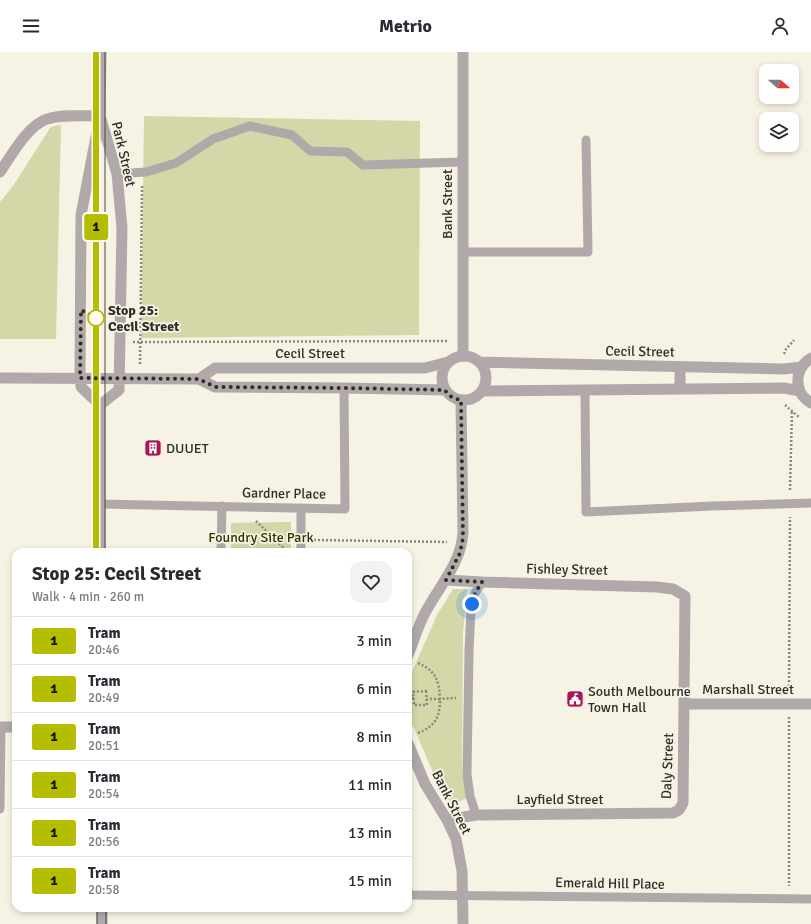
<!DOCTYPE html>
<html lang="en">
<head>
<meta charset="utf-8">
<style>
	:root { --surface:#fff; --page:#f2f2f3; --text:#2b2b33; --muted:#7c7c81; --line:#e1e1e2 }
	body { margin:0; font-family:Signika,sans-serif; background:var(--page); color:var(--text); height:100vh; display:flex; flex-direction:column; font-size:15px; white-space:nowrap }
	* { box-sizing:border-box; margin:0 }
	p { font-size:13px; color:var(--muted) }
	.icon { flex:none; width:22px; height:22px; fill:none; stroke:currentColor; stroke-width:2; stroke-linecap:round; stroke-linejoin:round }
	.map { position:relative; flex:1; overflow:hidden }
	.details { position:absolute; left:12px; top:496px; width:400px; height:364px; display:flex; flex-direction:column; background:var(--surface); border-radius:12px; box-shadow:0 2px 6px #0003 }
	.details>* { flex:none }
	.badge { padding:0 8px; border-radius:3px; font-size:14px; line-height:26px }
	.needle { width:26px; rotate:110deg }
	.fabs { position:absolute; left:759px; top:12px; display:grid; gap:8px }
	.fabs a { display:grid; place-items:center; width:40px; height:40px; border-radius:8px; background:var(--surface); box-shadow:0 2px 6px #0003; font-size:20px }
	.you { position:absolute; width:20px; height:20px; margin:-10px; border:3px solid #fff; border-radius:50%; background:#1a73e8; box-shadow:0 0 0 6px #1a73e833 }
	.map>.badge { position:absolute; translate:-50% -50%; box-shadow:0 0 0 2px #fff }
	.round { display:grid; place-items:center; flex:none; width:42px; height:42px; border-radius:12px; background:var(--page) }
	.head { display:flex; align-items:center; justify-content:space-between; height:68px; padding:0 20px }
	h1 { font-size:19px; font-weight:700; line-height:30px }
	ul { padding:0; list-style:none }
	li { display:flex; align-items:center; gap:12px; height:48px; padding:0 20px; border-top:1px solid var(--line) }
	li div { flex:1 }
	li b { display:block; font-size:15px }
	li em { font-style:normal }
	li .badge { min-width:44px; font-weight:700; text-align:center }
	header { display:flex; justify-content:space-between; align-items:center; height:52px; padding:0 20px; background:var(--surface); font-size:18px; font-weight:700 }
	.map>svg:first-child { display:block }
	.green { fill:#d4d7a8 }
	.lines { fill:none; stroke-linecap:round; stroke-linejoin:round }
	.path { stroke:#8a877d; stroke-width:2.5; stroke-dasharray:2 2; stroke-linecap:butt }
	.service { stroke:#b1a9a9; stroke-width:9 }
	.minor { stroke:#b1a9a9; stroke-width:11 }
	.tertiary { stroke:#b1a9a9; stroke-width:11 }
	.tram { stroke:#4a4741; stroke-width:1 }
	.line-casing { stroke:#fff; stroke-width:9 }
	.line { stroke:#b5bd00; stroke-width:6 }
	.walk { stroke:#2f2d28; stroke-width:4; stroke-dasharray:0 7.2 }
	.stop-dot { fill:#fff; stroke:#b5bd00; stroke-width:2 }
	.labels { text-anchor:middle; stroke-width:3.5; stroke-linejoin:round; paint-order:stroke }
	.street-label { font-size:14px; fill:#2f2d28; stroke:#f7f3e4 }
	.stop-label { font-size:14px; font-weight:bold; fill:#2f2d28; stroke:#f7f3e4; text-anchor:start }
	.poi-label { font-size:14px; fill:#2f2d28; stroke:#f7f3e4; text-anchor:start }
	.park-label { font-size:14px; fill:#323201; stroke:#f7f3e4 }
</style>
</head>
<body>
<header><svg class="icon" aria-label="menu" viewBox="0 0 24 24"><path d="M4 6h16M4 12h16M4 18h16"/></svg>Metrio<svg class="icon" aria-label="person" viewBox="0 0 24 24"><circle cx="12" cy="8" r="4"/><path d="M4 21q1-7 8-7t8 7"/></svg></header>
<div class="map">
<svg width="811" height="872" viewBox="0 0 811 872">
	<rect width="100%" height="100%" fill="#f7f3e4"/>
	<path class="green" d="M144,64L420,69L419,283L141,286Z
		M61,73L56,287H0V150L13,134L50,76L54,74Z
		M291,470V500H231V471Z
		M453,537H467L463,581L462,721L467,746L453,753L440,737L414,676L408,669V629L437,563Z"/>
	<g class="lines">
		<path class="path" d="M133,290L448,289
			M784,302L786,297L794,288
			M140,312L142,133
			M785,353L800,366
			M790,438L792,359
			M256,469L287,499
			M314,488L447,490
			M418,611C436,619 439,628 440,647L456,646
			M789,638L790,465
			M426,639L427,653H414L413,640Z
			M408,647L414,646
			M789,665V834
			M418,681C435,674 440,666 440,647H427"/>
		<path class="service" d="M117,122L146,120L176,111L213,87L250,74L292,83L310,99L347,100L363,113L462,110
			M463,200H588L586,88
			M585,338L586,460L712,454L811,451
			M100,452L345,457L344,336
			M301,456V500
			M221,500L222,454
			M0,757L1,675
			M476,763L470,744L467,723L469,599L471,556L475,541L482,530
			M408,843L811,847"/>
		<path class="minor" d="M0,120C11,104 28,73 47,67C63,62 83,64 100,64
			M463,304V0
			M446,528L482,530L657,535L673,537L685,544L683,751L679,758L673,761L476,763L447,768
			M408,603C414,589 418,574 425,561C439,534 461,512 463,481L461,349
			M684,652H811
			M0,675H16
			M408,691L425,732L447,768L456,787L462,819L463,872"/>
		<path class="tertiary" d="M442 326a22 22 0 1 1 44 0a22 22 0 1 1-44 0Z
			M811,306C794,317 793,340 811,351
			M479,310L784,317L801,315
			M0,326L199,327L215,335L344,336L445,338
			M199,327L215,316H425L448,310
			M680,337V315
			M482,339L784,336L800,339
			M100,353L119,338L122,176L117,122L101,67
			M100,500V353L81,335L80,326L81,163L100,64L101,0
			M102,856V872"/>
		<path class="tram" d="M96,0V500
			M105,0V500
			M97,856V872
			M106,872V856"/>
	</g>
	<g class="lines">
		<g class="line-casing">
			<path id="line" d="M96,0V500"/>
		</g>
		<use href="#line" class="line"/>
		<path class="walk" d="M96,266L81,258L80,326L199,327L215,335L344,336L445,338C449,345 455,347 461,348L463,486L460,501L446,528L482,530L475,541L472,552"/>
	</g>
	<defs>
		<g id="building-square" transform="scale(0.9)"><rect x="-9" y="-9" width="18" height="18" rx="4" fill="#a61758" stroke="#f7f3e4"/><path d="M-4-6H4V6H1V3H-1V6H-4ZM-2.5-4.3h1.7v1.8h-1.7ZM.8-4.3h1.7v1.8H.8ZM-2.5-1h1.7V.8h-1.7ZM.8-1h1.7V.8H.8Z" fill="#fff"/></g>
		<g id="civic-square" transform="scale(0.9)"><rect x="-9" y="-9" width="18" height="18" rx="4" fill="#a61758" stroke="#f7f3e4"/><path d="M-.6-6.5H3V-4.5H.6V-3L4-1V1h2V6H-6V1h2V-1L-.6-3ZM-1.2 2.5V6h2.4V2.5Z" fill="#fff"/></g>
	</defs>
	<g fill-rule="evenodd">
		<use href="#building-square" x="153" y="396"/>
		<use href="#civic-square" x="575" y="647"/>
	</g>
	<circle class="stop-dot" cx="96" cy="266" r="8"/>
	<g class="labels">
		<g class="street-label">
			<text transform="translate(124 102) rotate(77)" y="5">Park Street</text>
			<text transform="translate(447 152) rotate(-90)" y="5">Bank Street</text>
			<text transform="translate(640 299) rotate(1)" y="5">Cecil Street</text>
			<text x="310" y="306">Cecil Street</text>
			<text transform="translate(284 441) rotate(1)" y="5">Gardner Place</text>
			<text transform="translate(567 517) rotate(1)" y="5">Fishley Street</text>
			<text x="748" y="642">Marshall Street</text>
			<text transform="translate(667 714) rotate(-88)" y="5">Daly Street</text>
			<text x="560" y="752">Layfield Street</text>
			<text transform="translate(452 750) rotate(63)" y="5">Bank Street</text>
			<text transform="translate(610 831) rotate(1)" y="5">Emerald Hill Place</text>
		</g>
		<g class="stop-label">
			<text x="108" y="263">Stop 25:<tspan x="108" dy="16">Cecil Street</tspan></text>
		</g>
		<g class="poi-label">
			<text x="166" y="401">DUUET</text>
			<text x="588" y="644">South Melbourne<tspan x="588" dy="16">Town Hall</tspan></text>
		</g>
		<g class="park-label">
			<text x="261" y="490">Foundry Site Park</text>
		</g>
	</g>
</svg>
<div class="fabs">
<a><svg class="needle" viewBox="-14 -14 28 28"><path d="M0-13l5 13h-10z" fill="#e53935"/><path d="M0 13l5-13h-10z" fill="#7c7c81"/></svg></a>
<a><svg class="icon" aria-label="layers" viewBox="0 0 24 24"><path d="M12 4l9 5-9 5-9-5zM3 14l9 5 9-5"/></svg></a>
</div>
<div class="you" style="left:472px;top:552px"></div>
<b class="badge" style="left:96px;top:175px;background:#b5bd00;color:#111">1</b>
<section class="details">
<div class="head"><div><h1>Stop 25: Cecil Street</h1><p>Walk · 4 min · 260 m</p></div><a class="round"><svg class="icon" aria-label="heart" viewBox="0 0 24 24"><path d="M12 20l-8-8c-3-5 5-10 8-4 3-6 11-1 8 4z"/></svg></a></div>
<ul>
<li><span class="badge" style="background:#b5bd00;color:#111">1</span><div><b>Tram</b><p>20:46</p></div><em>3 min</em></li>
<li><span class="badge" style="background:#b5bd00;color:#111">1</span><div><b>Tram</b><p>20:49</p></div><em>6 min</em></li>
<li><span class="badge" style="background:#b5bd00;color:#111">1</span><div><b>Tram</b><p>20:51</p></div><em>8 min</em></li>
<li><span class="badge" style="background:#b5bd00;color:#111">1</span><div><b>Tram</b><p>20:54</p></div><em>11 min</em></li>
<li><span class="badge" style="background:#b5bd00;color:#111">1</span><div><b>Tram</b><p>20:56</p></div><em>13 min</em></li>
<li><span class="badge" style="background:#b5bd00;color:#111">1</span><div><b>Tram</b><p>20:58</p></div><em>15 min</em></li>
</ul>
</section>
</div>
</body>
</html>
